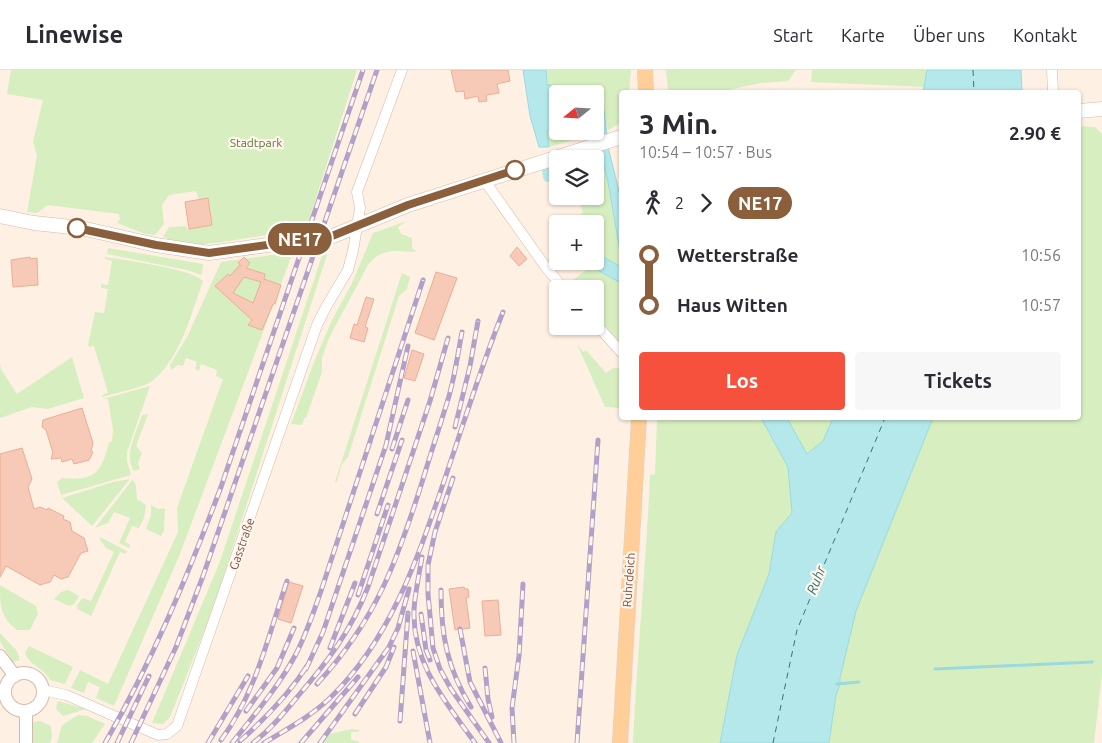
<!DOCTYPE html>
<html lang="de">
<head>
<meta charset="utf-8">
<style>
	:root { --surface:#fff; --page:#f7f7f7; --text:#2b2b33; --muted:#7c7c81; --line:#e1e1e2; --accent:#f5513c }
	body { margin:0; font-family:Ubuntu,sans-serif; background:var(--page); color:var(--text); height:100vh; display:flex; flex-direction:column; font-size:19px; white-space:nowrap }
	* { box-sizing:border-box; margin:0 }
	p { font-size:16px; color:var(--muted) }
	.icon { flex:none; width:28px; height:28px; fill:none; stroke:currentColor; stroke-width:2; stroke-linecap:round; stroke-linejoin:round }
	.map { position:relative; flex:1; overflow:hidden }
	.drawer { position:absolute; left:619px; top:20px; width:462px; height:330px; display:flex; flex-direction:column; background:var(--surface); border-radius:5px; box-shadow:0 1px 4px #0004 }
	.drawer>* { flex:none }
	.badge { padding:0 10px; border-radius:16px; font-size:18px; line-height:32px }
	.needle { width:32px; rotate:252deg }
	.buttons { position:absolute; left:549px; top:15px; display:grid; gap:10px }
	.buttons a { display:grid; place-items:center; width:55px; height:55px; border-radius:5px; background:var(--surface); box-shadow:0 1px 4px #0004; font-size:25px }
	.map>.badge { position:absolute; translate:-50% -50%; box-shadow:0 0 0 2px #fff }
	.legs { display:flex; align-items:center; gap:8px; height:55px; padding:0 20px; font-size:16px }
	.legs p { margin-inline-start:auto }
	.overview { display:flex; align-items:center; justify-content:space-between; height:85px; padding:0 20px }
	h1 { font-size:28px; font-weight:700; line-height:38px }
	.cta { display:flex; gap:10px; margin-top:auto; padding:10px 20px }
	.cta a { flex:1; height:58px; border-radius:5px; background:var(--accent); color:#fff; font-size:20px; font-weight:700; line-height:58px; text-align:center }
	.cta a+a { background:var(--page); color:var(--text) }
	ul { padding:0 20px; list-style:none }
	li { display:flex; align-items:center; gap:18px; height:50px; font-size:19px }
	li i { display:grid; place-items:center; width:8px; height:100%; margin:0 6px; background:currentColor }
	li i::after { content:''; width:12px; height:12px; margin:-6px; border:4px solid; border-radius:50%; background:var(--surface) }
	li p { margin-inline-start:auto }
	li:first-child i { background:linear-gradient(#0000 50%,currentColor 0) }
	li:last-child i { background:linear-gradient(currentColor 50%,#0000 0) }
	header { display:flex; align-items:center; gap:30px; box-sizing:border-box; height:70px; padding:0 25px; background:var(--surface); border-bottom:1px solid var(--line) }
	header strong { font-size:24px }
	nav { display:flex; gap:28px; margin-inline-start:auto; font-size:18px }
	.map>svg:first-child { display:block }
	.green { fill:#d7eec0 }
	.water { fill:#b5e8ea; stroke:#9adadd }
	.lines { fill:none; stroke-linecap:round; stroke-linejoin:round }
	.stream { stroke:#9adadd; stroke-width:3 }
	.canal { stroke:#b5e8ea; stroke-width:10 }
	.ferry { stroke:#357579; stroke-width:1; stroke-dasharray:6 5; stroke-linecap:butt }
	.building { fill:#f7cab8; stroke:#ebad96; fill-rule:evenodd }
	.minor-casing { stroke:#d3b9aa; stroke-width:11 }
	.tertiary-casing { stroke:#d3b9aa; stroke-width:14 }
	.secondary-casing { stroke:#d7b8a8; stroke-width:15 }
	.primary-casing { stroke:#dcd2cf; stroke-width:16 }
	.minor { stroke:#fff; stroke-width:10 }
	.tertiary { stroke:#fff; stroke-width:12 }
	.secondary { stroke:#fff; stroke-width:14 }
	.primary { stroke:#ffce99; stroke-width:15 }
	.rail-casing { stroke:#b2a0c9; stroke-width:5 }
	.rail { stroke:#fff5eb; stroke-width:3; stroke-dasharray:9; stroke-linecap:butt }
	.line-1-casing { stroke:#fff; stroke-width:11 }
	.line-1 { stroke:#8b5e3c; stroke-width:8 }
	.stop-1-dot { fill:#fff; stroke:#8b5e3c; stroke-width:2.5 }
	.labels { text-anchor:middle; stroke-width:4.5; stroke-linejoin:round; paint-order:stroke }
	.park-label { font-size:12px; fill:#547a3a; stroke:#fff5eb }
	.street-label { font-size:12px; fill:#795346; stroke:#fff5eb }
	.water-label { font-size:14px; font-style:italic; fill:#357579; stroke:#fff5eb }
</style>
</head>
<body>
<header>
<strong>Linewise</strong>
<nav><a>Start</a><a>Karte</a><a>Über uns</a><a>Kontakt</a></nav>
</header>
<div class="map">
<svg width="1102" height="673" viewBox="0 0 1102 673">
	<rect width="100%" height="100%" fill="#fef1e3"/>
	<path class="green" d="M11,0H357L306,159L216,173L192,175L168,171L167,168L163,167L169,157L186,156L187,159L212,155L208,128L199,130L196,121L169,125L162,135L164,154L155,165L145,164L117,153L120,149L119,144L48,135L37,143L27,142L37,85L33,72L43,30L7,24Z
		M546,0H631L629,22H621V49L619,54L608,60C606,49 602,29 594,24C584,17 559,14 547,15Z
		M666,0H796L788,11L761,13L718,22H668Z
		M812,0H927L925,17L811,12Z
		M1079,56L1095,57L1102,64V604L1094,673H829L836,625L840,614V608L856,541L933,348H1079Z
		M547,60L569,62L580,68L549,77Z
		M600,84L608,112L621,187V197L595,182V154H571L569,151L583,143L578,126H595V89H586Z
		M407,151L398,157L401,164L412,168V178L417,182C396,181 382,177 368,195L329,268L322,288V302L306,348L305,347L302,355L291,354L314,292L332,250L353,211L373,163Z
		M325,177L328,181L325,191L213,539L170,647L163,654L152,653L219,494Z
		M108,178L203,194L202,205L187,200L107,184Z
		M293,182L180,484L114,636L96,628L100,617L88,612L84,623L71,618L80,600L108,614L178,462L177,438L223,309L216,306L217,300L201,294L199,301L195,299L197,292L186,288L183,296L178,295L171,300L170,295L188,265L221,192Z
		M105,187C124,190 193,199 203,211C191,244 180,290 151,312C144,317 112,324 102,327V325L108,323L94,276L89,277L88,275L95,242L104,243L108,219L101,218V214L108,215L112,191L105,189Z
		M590,197L621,213V274L595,244V219H574L569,213Z
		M402,203L410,207L407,219L399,226L348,387L342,394L337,412H335Z
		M577,274L583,282L586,280L606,303L613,298H621V338L605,337Z
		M72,287L84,328L48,339L32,337L0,348V293L1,299L17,324Z
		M150,316L127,382V391L131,405L61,425L57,412L62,408C94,411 101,404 109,373L112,371L113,360L108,329H103Z
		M148,344L136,376L142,383L138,393L140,399L134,401C123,385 137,362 142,345Z
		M657,348H761L788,397L792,443L776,462L769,504L737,585L720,673H633C637,584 646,495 650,405L655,404Z
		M787,348H833L823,371L807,384Z
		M130,409L92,456L62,428L113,412Z
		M133,409L136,416L137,429L146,435L144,448L139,458L132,456L125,472L130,475L129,478L119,473L130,448L114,442L108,453L95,458Z
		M151,435L158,439L165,438L164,461L161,466L146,459L151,445Z
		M100,467L127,481L126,484L120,482L91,546L77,539L78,537L76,536L83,528L91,531L114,482L106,478L100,470Z
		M0,515L36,536L38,544L30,560H17C0,547 0,535 0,515Z
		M68,520L79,526L74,534L69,536L54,529L61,522Z
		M0,563L17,581L20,590L13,592L0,571Z
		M29,576L73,597L65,614L50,610C44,598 29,595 25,583Z
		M58,631L86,639L63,646L56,639Z
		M78,645L87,646L105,654L92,673H57L62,655Z
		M40,651L51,656L52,666L50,673H33V652Z
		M351,659L359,660V662H351V670L359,671V673H323L330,664Z"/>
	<path class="water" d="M523,0H546L547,15L573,16L591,24H558L557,61L547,60L549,77H539L530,46Z
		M927,0H1021L1022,22H923Z
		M595,27L604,40L609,81L621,129V187L608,112L596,63L580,68L569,62L561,61H595Z
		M595,182L621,197V213L581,191H595Z
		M761,348H787L807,384L823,371L833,348H933L856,541L840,608V614L836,625L829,673H720L737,585L769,504L776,462L792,443L788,397Z"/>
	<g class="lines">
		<path class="stream" d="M935,599L1092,592
			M837,614L859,612"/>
		<path class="canal" d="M547,99L548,107"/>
		<path class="ferry" d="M973,0L974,22
			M773,673L797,560L885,348"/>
	</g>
	<path class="building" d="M451,0H508L510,11L497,14L499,23L486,25L487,31L479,32L478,26L465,29L464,21L456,22Z
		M208,128L212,155L189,159L185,132Z
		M517,177L527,189L519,196L510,186Z
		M30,187V189L37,188L38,215L13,217L11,190Z
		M244,187L250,193L246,198L265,204L264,209L281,215L275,234H273L262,260L248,255L252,250L215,216L228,204L230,206L239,196H241L238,193ZM244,207L261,212L253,233L233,223Z
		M436,202L457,208L434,270L415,263Z
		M366,227L374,229L365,257L368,258L364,272L350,268L354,254L357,255Z
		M412,280L424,284L415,311L404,308Z
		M82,338L93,373L91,381L93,382L89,390L74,394L72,389L62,392L61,388L51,389L53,383L46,360L42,357L43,350Z
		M22,378L32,409L28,417L34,439L40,437L47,440L48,438L64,446L63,449L70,452L72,461L84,468L88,481L81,483L68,507L61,509L54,505L50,512L40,515L6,496L0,507V384Z
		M289,512L303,516L291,553L278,549Z
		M464,517L465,519H468L469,527L466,528L470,558L455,560L449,519Z
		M498,530L501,565L485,566L482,531Z"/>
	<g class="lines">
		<g class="minor-casing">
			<path id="minor" d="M1052,0L1053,22
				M484,110L545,196L564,219
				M595,253L621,282
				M43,620L66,625L158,665L167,664L177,656L317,255L326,237L348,200L353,181L360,138L357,122L402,0"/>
		</g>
		<g class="tertiary-casing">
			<path id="tertiary" d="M0,586L15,606
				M5 622a19 19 0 1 1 38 0a19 19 0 1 1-38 0Z
				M26,641V673"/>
		</g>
		<g class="secondary-casing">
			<path id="secondary" d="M1079,41L1102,39
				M0,146L34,153L81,158L156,175L209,183L333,166L408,135L621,67"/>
		</g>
		<g class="primary-casing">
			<path id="primary" d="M645,0L646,22
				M620,673L639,348"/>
		</g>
		<use href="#minor" class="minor"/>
		<use href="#tertiary" class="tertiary"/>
		<use href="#secondary" class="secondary"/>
		<use href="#primary" class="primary"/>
		<g class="rail-casing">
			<path id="rail" d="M455,357L470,296L478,251
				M392,379L408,330
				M453,408L435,462L428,495V524L433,578L440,599L451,619L489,673
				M377,444L402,370
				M422,487C419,505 415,523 414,540C412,594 446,632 475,673
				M441,520C441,565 447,598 471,637
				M358,525L388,435
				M421,544L426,580L430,590
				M460,559L470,612L501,673
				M330,578L355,513
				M413,581L430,673
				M485,598L488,629L492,647
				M306,599L323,562L386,375L408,276
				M317,614C377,549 398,489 424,406C432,379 441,353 449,326C455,305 458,283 462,262
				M246,641L277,598L294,558
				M355,644L386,597L394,577
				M400,651L408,543
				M221,670C256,623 268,566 287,511
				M240,671C267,647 290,623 309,593
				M105,673C152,592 188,505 221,417L363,0
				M117,673L149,606
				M131,673L176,577L203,506L377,0
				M208,673L248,606
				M232,673C255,644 280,615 297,582C307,562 314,541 321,521L423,210
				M253,673C271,659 284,643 298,626C328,591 351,561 368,517L430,331L448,268
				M264,673C287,659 310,647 330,628C389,571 416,493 442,417C462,359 480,299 503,242
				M301,673L358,607
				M320,673L389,577L398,558L409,519
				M514,673L512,638L519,586L523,514
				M577,673L598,370"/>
		</g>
		<use href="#rail" class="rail"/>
	</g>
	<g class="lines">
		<g class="line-1-casing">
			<path id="line-1" d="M77,158L156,175L209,183L332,166L408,135L515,100"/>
		</g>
		<use href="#line-1" class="line-1"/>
	</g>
	<g class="stop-1-dot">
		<circle cx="515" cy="100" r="9"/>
		<circle cx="77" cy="158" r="9"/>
	</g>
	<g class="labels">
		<g class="park-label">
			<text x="256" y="77">Stadtpark</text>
		</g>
		<g class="street-label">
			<text transform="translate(242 474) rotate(-71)" y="4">Gasstraße</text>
			<text transform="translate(629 510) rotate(-86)" y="4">Ruhrdeich</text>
		</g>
		<g class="water-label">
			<text transform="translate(816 510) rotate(-68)" y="5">Ruhr</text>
		</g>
	</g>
</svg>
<div class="buttons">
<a><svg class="needle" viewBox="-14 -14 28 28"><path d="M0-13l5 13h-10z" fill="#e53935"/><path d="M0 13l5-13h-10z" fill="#7c7c81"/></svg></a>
<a><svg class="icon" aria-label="layers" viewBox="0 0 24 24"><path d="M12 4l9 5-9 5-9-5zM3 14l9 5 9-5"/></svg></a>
<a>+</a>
<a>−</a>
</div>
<b class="badge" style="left:300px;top:169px;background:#8b5e3c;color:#fff">NE17</b>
<section class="drawer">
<div class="overview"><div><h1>3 Min.</h1><p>10:54 – 10:57 · Bus</p></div><b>2.90 €</b></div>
<div class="legs"><svg class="icon" aria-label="walk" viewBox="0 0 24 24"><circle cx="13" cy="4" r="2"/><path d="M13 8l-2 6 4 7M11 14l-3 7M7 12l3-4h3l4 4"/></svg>2<svg class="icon" aria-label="forward" viewBox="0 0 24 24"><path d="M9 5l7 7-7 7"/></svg><b class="badge" style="background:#8b5e3c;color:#fff">NE17</b></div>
<ul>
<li><i style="color:#8b5e3c"></i><b>Wetterstraße</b><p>10:56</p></li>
<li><i style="color:#8b5e3c"></i><b>Haus Witten</b><p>10:57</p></li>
</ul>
<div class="cta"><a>Los</a><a>Tickets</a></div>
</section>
</div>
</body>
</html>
